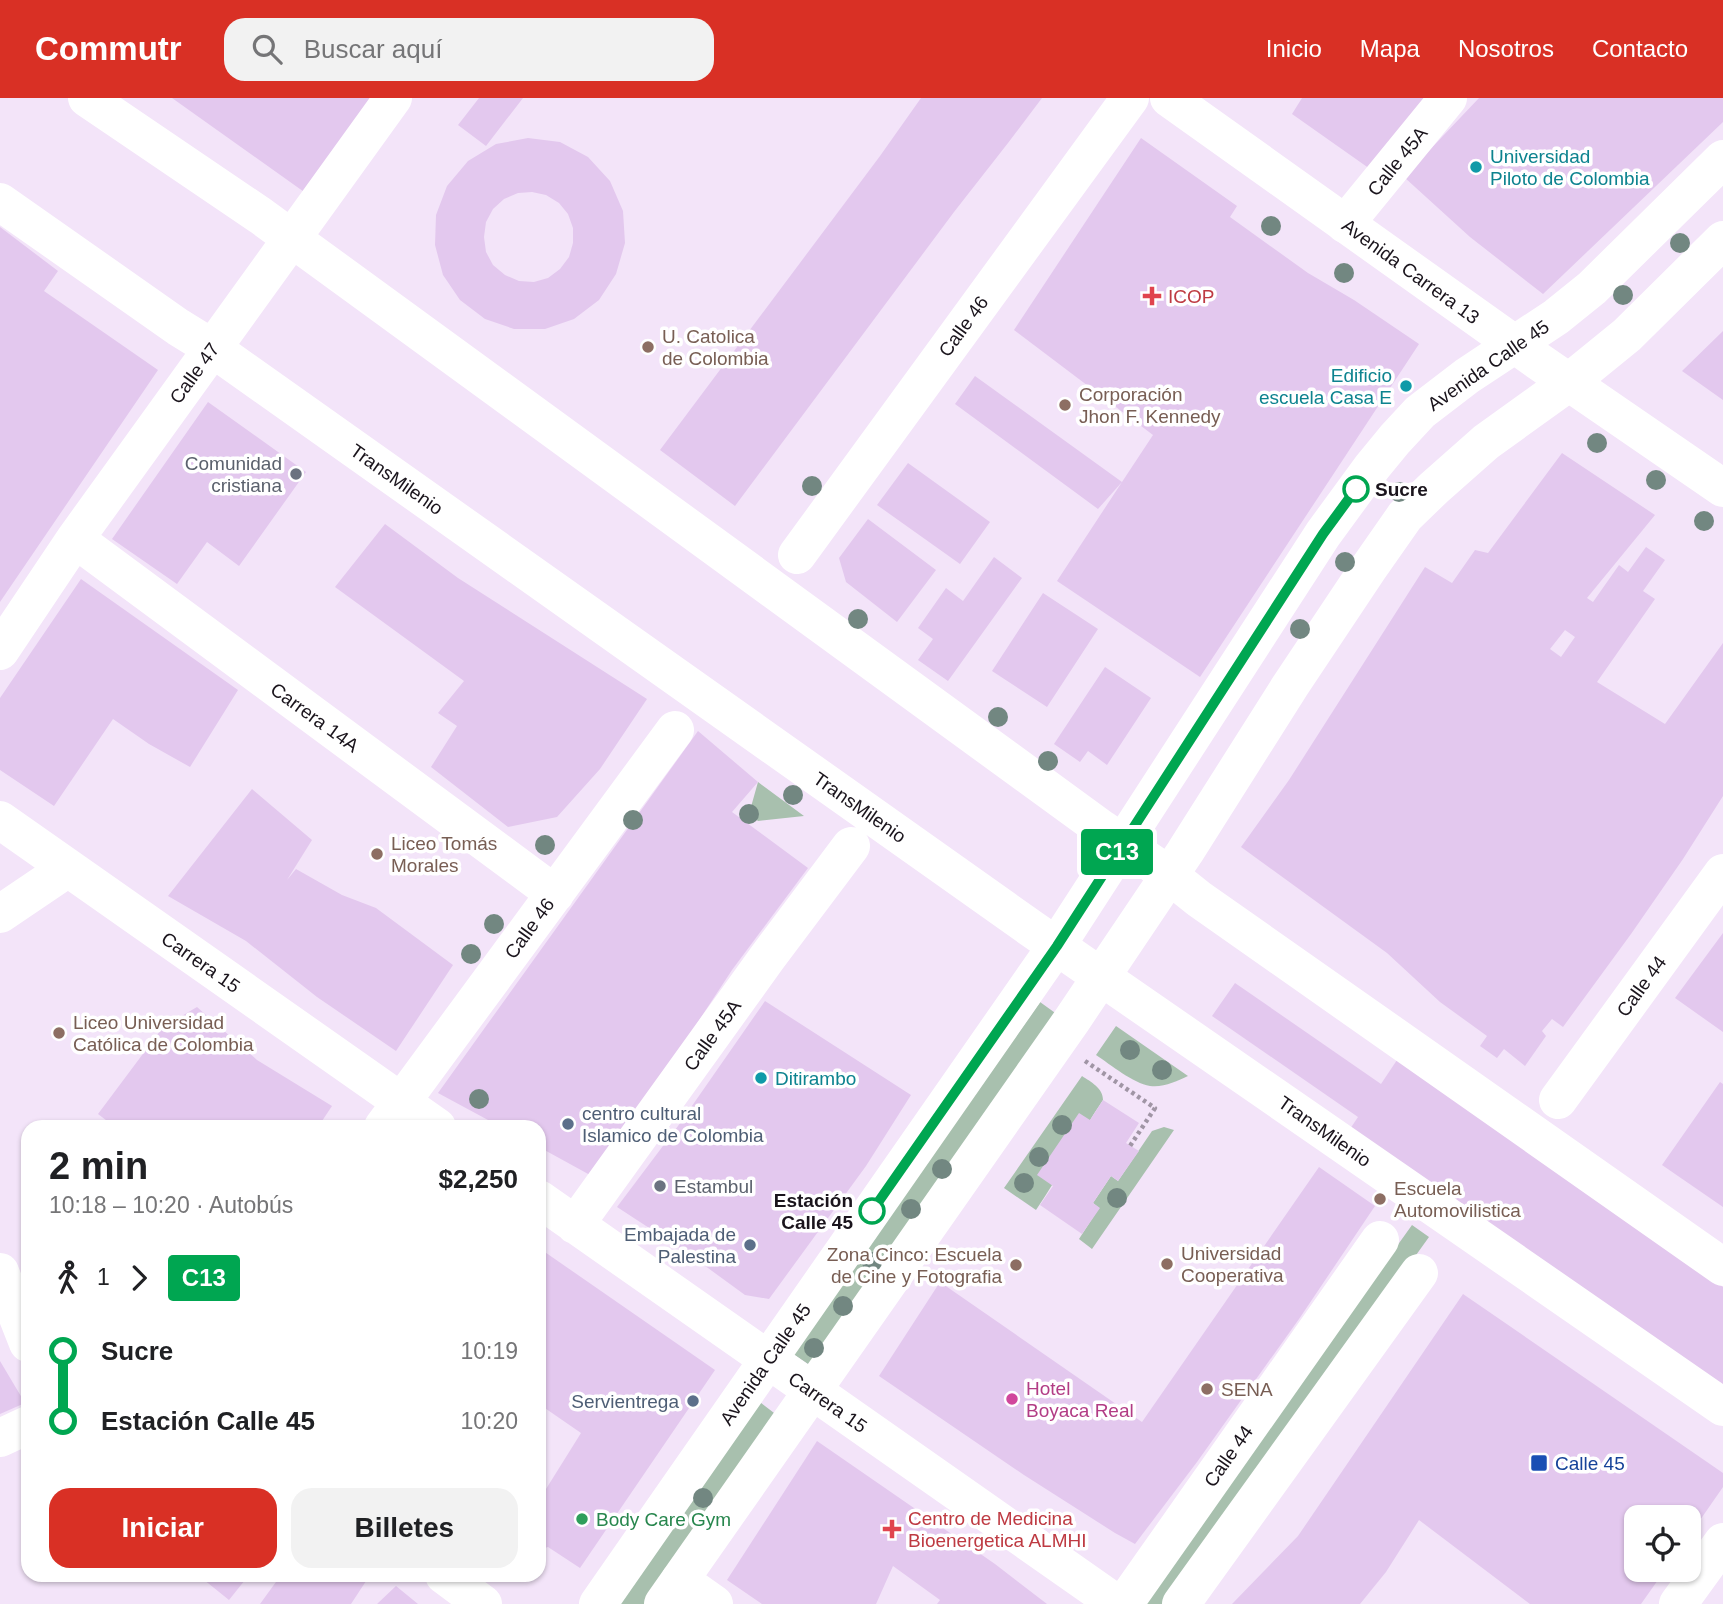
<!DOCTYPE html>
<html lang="es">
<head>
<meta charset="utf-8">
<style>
	:root { --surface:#fff; --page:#f2f2f2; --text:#202124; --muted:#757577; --accent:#d93025 }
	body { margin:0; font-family:Helvetica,sans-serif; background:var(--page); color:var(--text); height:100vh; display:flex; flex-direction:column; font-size:26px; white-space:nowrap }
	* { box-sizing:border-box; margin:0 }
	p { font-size:23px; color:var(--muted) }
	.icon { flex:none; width:38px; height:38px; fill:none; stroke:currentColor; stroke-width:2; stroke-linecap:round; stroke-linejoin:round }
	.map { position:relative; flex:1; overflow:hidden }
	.details { position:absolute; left:21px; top:1022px; width:525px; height:462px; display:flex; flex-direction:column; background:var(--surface); border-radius:21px; box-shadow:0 2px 5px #0004 }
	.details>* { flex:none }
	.badge { padding:0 14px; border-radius:5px; font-size:24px; line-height:46px }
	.buttons { position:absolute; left:1624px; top:1407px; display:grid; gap:14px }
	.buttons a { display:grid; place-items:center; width:77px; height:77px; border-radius:14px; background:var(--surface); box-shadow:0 2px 5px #0004; font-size:35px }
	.map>.badge { position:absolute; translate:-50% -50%; box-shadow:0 0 0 4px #fff }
	.legs { display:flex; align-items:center; gap:10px; height:77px; padding:0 28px; font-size:23px }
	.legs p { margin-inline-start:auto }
	.headline { display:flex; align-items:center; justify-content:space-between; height:119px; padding:0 28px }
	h1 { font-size:38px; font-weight:700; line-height:52px }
	.primary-button { display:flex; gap:14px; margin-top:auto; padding:14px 28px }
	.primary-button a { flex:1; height:80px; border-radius:21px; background:var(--accent); color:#fff; font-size:28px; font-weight:700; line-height:80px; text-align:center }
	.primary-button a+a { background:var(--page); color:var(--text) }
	ul { padding:0 28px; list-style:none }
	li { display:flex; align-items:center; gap:24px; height:70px; font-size:26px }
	li i { display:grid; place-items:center; width:10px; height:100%; margin:0 9px; background:currentColor }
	li i::after { content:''; width:18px; height:18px; margin:-9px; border:5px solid; border-radius:50%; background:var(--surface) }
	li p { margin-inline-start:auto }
	li:first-child i { background:linear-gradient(#0000 50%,currentColor 0) }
	li:last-child i { background:linear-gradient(currentColor 50%,#0000 0) }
	header { display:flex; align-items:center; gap:42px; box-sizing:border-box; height:98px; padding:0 35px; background:var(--accent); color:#fff }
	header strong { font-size:33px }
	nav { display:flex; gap:38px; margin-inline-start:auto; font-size:24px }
	.search { width:490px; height:63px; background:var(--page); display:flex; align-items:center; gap:18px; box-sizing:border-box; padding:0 24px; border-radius:21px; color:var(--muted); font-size:26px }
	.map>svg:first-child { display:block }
	.green { fill:#a8c0ae }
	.building { fill:#e3c8ee; fill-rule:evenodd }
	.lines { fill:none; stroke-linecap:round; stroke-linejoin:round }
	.path { stroke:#a095a5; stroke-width:4.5; stroke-dasharray:3.5 3.5; stroke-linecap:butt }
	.minor { stroke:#fff; stroke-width:38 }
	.major { stroke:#fff; stroke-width:38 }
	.tree { fill:#728781 }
	.line-1-casing { stroke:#fff; stroke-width:16 }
	.line-1 { stroke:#00a651; stroke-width:10 }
	.culture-dot { fill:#0f9aa8; stroke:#fff; stroke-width:2.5 }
	.health-dot { fill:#e0444e; stroke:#fff; stroke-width:2.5 }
	.education-dot { fill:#8d6e63; stroke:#fff; stroke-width:2.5 }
	.worship-dot { fill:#6b7280; stroke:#fff; stroke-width:2.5 }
	.stop-1-dot { fill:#fff; stroke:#00a651; stroke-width:3.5 }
	.service-dot { fill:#5c6f8a; stroke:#fff; stroke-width:2.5 }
	.hotel-dot { fill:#d1479c; stroke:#fff; stroke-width:2.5 }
	.transit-dot { fill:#1a4fb4; stroke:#fff; stroke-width:2.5 }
	.leisure-dot { fill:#2e9e5b; stroke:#fff; stroke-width:2.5 }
	.labels { text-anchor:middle; stroke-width:7; stroke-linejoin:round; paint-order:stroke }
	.culture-label { font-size:19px; fill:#0d838f; stroke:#fff; text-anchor:start }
	.street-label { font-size:19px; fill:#1a141c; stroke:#fff }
	.health-label { font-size:19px; fill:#be3a42; stroke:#fff; text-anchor:start }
	.education-label { font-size:19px; fill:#785e54; stroke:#fff; text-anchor:start }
	.worship-label { font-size:19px; fill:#5b616d; stroke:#fff; text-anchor:end }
	.stop-label { font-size:19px; font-weight:bold; fill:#1a141c; stroke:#fff; text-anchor:start }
	.service-label { font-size:19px; fill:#4e5e75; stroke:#fff; text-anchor:end }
	.hotel-label { font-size:19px; fill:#b23c85; stroke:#fff; text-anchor:start }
	.transit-label { font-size:19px; fill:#164399; stroke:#fff; text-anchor:start }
	.leisure-label { font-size:19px; fill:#27864d; stroke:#fff; text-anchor:start }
</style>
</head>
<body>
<header>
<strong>Commutr</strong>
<div class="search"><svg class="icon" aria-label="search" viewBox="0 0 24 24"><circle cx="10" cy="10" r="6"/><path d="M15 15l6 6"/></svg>Buscar aquí</div>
<nav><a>Inicio</a><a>Mapa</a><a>Nosotros</a><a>Contacto</a></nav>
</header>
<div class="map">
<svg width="1723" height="1506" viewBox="0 0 1723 1506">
	<rect width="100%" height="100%" fill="#f3e4f9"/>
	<path class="green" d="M758,684L804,718L758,723L749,716Z
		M1040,904L1058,917L811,1268L793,1256Z
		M1116,928L1188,978C1177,983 1163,990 1150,988C1133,985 1111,967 1096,957Z
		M1082,978C1091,984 1103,990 1103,1002C1079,1037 1061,1076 1036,1112L1004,1090Z
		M1164,1029L1174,1032L1092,1151L1079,1141L1099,1110L1093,1105L1111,1078L1118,1083L1152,1033Z
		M1412,1127L1429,1139L1166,1506H1141Z
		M756,1301L778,1318L645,1506H608Z"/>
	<path class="building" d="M172,0H375L307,96Z
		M479,0H523L486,48L458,27Z
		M921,0H1042L1008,45L954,114L735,408L660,352L880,58Z
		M1302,0H1434L1380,78L1292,16Z
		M1479,0H1723V24L1543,196L1470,139L1404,79Z
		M528,40L560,44L588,59L610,83L623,113L625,145L616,176L599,202L574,221L545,231H514L485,221L460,202L443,177L435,147L436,117L447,88L468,63L496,46ZM532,94L546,97L559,105L568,116L573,130V145L569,159L560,171L548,180L534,184L519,183L505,177L493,167L486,154L484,139L486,124L493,111L504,101L518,95Z
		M1141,40L1237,108L1230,119L1308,175L1354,202L1419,246L1200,579L1057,483L1122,384L1098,411L955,306L975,278L1122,384L1153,337L1014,232Z
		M0,129L58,173L44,193L158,272L0,504Z
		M1723,233V302L1682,273Z
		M208,304L306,374L239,468L207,444L177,486L112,441Z
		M1562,355L1655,417L1587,500L1593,504L1619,467L1628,474L1646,449L1665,462L1643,493L1655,501L1597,584L1665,626L1723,545V698L1683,761L1631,836L1563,929L1552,921L1542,933L1546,938L1525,968L1504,951L1497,960L1480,948L1487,938L1440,904L1387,855L1241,749L1289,682L1425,469L1452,485L1475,452L1488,455ZM1565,532L1575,539L1561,559L1550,551Z
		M908,365L990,424L960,466L877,407Z
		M868,421L936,472L897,524L846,484L839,460Z
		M385,426L458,480L647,601L600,671L557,719L508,729L431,669L457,628L438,615L464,583L335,489Z
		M994,459L1022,480L948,583L918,562L933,541L918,530L946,490L963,503Z
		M81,481L238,592L190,669L149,646L113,621L54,708L0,672V600Z
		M1043,495L1098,531L1047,609L992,573Z
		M1105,569L1151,600L1107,667L1088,653L1080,664L1054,646Z
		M698,633L758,684L732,714L808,770L732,872L658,985L590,1077L539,1049V1029H501L438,995Z
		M252,691L312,742L287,782L296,771L342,797L376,810L453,867L396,953L317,899L246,843L168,798Z
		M1723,835V934L1675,900Z
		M1235,885L1381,986L1397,962L1723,1189V1290L1350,1031L1358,1019L1212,918Z
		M765,903L911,997L866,1068L769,1201L745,1197L686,1154L617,1109L678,1028Z
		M197,909L257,962L332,1008L318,1029H115L98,1016L163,929Z
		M1720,984L1723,986V1109L1662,1067Z
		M1103,1002L1139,1025L1126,1045L1139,1053L1118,1083L1111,1078L1093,1105L1100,1110L1082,1136L1040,1107L1053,1088L1037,1077L1079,1015L1090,1022Z
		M1319,1069L1375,1108L1299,1221L1197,1364L1135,1446L1115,1435L1024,1377L879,1278L940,1184L1142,1324Z
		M539,1150L715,1272L580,1470L548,1449L539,1452V1387L546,1391L581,1335L539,1306Z
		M1463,1196L1723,1375V1389L1689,1438V1419H1636V1472H1665L1641,1506H1530L1419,1422L1386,1474L1360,1506H1232L1298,1438Z
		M0,1263L25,1305L0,1316Z
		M817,1343L995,1466L1047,1506H937L940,1502L893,1468L876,1506H762L727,1482Z
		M198,1477H249L229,1502Z
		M281,1477H370L351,1506H260Z
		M396,1488L418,1506H377Z"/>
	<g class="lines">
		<path class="path" d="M1085,963L1155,1010L1130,1048"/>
		<path class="minor" d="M87,0L261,118L1102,731L1169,777L1199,801L1723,1169
			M0,104L178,229L212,250L1032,831L1723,1309
			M1345,126L1448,0
			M75,441L555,796
			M797,457L1130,0
			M0,553L75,441L393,0
			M0,722L437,1029
			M0,816L68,770
			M1558,1002L1723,775
			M383,1029L675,632
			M539,1101L1117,1506
			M575,1127L767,860L851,748
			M0,1174L28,1245
			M0,1340L28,1327
			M444,1477L483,1506
			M680,1482L714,1506
			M1124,1506L1380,1142
			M1181,1506L1419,1175
			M1678,1506L1723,1444"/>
		<path class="major" d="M1169,0L1538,263L1723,390
			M598,1506L1057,847L1323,436L1372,369L1395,341L1420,314L1467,278L1556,219L1592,190L1723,61
			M663,1506L1072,922L1185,754L1290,588L1368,471L1405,418L1434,390L1486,344L1568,285L1627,237L1723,142"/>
	</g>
	<g class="tree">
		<circle cx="1271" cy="128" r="10"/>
		<circle cx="1680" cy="145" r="10"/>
		<circle cx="1344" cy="175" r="10"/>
		<circle cx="1623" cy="197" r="10"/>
		<circle cx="1597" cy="345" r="10"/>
		<circle cx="1656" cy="382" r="10"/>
		<circle cx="812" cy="388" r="10"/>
		<circle cx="1399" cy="394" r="10"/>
		<circle cx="1704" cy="423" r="10"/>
		<circle cx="1345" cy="464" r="10"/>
		<circle cx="858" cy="521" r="10"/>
		<circle cx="1300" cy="531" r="10"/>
		<circle cx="998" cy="619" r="10"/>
		<circle cx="1048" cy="663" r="10"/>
		<circle cx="793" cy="697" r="10"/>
		<circle cx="749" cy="716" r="10"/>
		<circle cx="633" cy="722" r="10"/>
		<circle cx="545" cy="747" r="10"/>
		<circle cx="494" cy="826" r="10"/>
		<circle cx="471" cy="856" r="10"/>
		<circle cx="1130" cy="952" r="10"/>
		<circle cx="1162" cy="972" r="10"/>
		<circle cx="479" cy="1001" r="10"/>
		<circle cx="1062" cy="1027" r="10"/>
		<circle cx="1039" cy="1059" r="10"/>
		<circle cx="942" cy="1071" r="10"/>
		<circle cx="1024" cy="1085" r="10"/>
		<circle cx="1117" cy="1100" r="10"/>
		<circle cx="911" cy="1111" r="10"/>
		<circle cx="872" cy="1164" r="10"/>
		<circle cx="843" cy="1208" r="10"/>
		<circle cx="814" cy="1250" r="10"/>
		<circle cx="703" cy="1400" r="10"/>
	</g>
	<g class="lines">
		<g class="line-1-casing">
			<path id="line-1" d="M872,1113L1057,848L1323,436L1356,391"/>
		</g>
		<use href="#line-1" class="line-1"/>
	</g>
	<g class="culture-dot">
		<circle cx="1476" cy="69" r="7"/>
		<circle cx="1406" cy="288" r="7"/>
		<circle cx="761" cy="980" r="7"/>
	</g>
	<g class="health-dot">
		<path d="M1148.5 187.5h7v7h7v7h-7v7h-7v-7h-7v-7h7z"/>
		<path d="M888.5 1420.5h7v7h7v7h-7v7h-7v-7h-7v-7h7z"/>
	</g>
	<g class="education-dot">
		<circle cx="648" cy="249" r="7"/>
		<circle cx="1065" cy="307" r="7"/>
		<circle cx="377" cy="756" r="7"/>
		<circle cx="59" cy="935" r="7"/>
		<circle cx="1380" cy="1101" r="7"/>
		<circle cx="1167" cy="1166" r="7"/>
		<circle cx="1016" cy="1167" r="7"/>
		<circle cx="1207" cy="1291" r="7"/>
	</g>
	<g class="worship-dot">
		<circle cx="296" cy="376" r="7"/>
		<circle cx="660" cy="1088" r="7"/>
	</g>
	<g class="stop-1-dot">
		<circle cx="1356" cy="391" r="12"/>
		<circle cx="872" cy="1113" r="12"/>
	</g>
	<g class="service-dot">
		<circle cx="568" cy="1026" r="7"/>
		<circle cx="750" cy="1147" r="7"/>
		<circle cx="693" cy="1303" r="7"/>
	</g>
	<circle class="hotel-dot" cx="1012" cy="1301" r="7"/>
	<rect class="transit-dot" x="1530" y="1356" width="18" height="18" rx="3.5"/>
	<circle class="leisure-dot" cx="582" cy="1421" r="7"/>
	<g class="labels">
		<g class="culture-label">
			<text x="1490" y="65">Universidad<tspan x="1490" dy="22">Piloto de Colombia</tspan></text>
			<text x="1392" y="284" text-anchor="end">Edificio<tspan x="1392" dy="22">escuela Casa E</tspan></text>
			<text x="775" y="987">Ditirambo</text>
		</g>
		<g class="street-label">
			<text transform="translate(1397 63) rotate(-51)" y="7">Calle 45A</text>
			<text transform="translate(1411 173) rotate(36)" y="7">Avenida Carrera 13</text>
			<text transform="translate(963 228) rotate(-54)" y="7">Calle 46</text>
			<text transform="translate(1488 267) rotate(-35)" y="7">Avenida Calle 45</text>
			<text transform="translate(194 275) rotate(-54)" y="7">Calle 47</text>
			<text transform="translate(397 381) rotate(35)" y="7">TransMilenio</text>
			<text transform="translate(315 619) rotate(36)" y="7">Carrera 14A</text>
			<text transform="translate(860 709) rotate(35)" y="7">TransMilenio</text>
			<text transform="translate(529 830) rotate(-54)" y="7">Calle 46</text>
			<text transform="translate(201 864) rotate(35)" y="7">Carrera 15</text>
			<text transform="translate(1641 888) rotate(-54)" y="7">Calle 44</text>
			<text transform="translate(712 937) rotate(-54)" y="7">Calle 45A</text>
			<text transform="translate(1325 1033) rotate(35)" y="7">TransMilenio</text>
			<text transform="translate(765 1266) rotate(-55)" y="7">Avenida Calle 45</text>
			<text transform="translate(828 1304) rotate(35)" y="7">Carrera 15</text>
			<text transform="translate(1228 1358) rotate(-55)" y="7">Calle 44</text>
		</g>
		<g class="health-label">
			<text x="1168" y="205">ICOP</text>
			<text x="908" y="1427">Centro de Medicina<tspan x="908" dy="22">Bioenergetica ALMHI</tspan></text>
		</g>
		<g class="education-label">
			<text x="662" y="245">U. Catolica<tspan x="662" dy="22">de Colombia</tspan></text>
			<text x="1079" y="303">Corporación<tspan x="1079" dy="22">Jhon F. Kennedy</tspan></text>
			<text x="391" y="752">Liceo Tomás<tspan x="391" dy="22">Morales</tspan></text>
			<text x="73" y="931">Liceo Universidad<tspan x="73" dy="22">Católica de Colombia</tspan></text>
			<text x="1394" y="1097">Escuela<tspan x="1394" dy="22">Automovilistica</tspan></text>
			<text x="1181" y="1162">Universidad<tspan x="1181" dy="22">Cooperativa</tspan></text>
			<text x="1002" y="1163" text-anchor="end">Zona Cinco: Escuela<tspan x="1002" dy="22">de Cine y Fotografia</tspan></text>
			<text x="1221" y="1298">SENA</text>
		</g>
		<g class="worship-label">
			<text x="282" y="372">Comunidad<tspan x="282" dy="22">cristiana</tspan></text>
			<text x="674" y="1095" text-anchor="start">Estambul</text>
		</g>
		<g class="stop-label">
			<text x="1375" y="398">Sucre</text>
			<text x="853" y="1109" text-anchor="end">Estación<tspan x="853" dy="22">Calle 45</tspan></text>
		</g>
		<g class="service-label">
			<text x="582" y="1022" text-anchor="start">centro cultural<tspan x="582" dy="22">Islamico de Colombia</tspan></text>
			<text x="736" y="1143">Embajada de<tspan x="736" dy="22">Palestina</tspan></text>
			<text x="679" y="1310">Servientrega</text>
		</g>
		<g class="hotel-label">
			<text x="1026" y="1297">Hotel<tspan x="1026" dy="22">Boyaca Real</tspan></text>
		</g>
		<g class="transit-label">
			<text x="1555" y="1372">Calle 45</text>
		</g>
		<g class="leisure-label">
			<text x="596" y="1428">Body Care Gym</text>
		</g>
	</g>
</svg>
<div class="buttons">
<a><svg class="icon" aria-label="locate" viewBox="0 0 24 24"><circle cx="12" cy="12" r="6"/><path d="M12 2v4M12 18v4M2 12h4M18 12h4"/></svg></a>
</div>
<b class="badge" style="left:1117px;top:754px;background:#00a651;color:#fff">C13</b>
<section class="details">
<div class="headline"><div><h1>2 min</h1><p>10:18 – 10:20 · Autobús</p></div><b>$2,250</b></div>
<div class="legs"><svg class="icon" aria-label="walk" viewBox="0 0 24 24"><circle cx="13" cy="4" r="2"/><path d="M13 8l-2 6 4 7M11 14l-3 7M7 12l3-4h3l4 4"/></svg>1<svg class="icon" aria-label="forward" viewBox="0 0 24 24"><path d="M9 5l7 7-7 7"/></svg><b class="badge" style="background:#00a651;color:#fff">C13</b></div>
<ul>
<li><i style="color:#00a651"></i><b>Sucre</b><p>10:19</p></li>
<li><i style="color:#00a651"></i><b>Estación Calle 45</b><p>10:20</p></li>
</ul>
<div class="primary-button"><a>Iniciar</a><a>Billetes</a></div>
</section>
</div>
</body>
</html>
